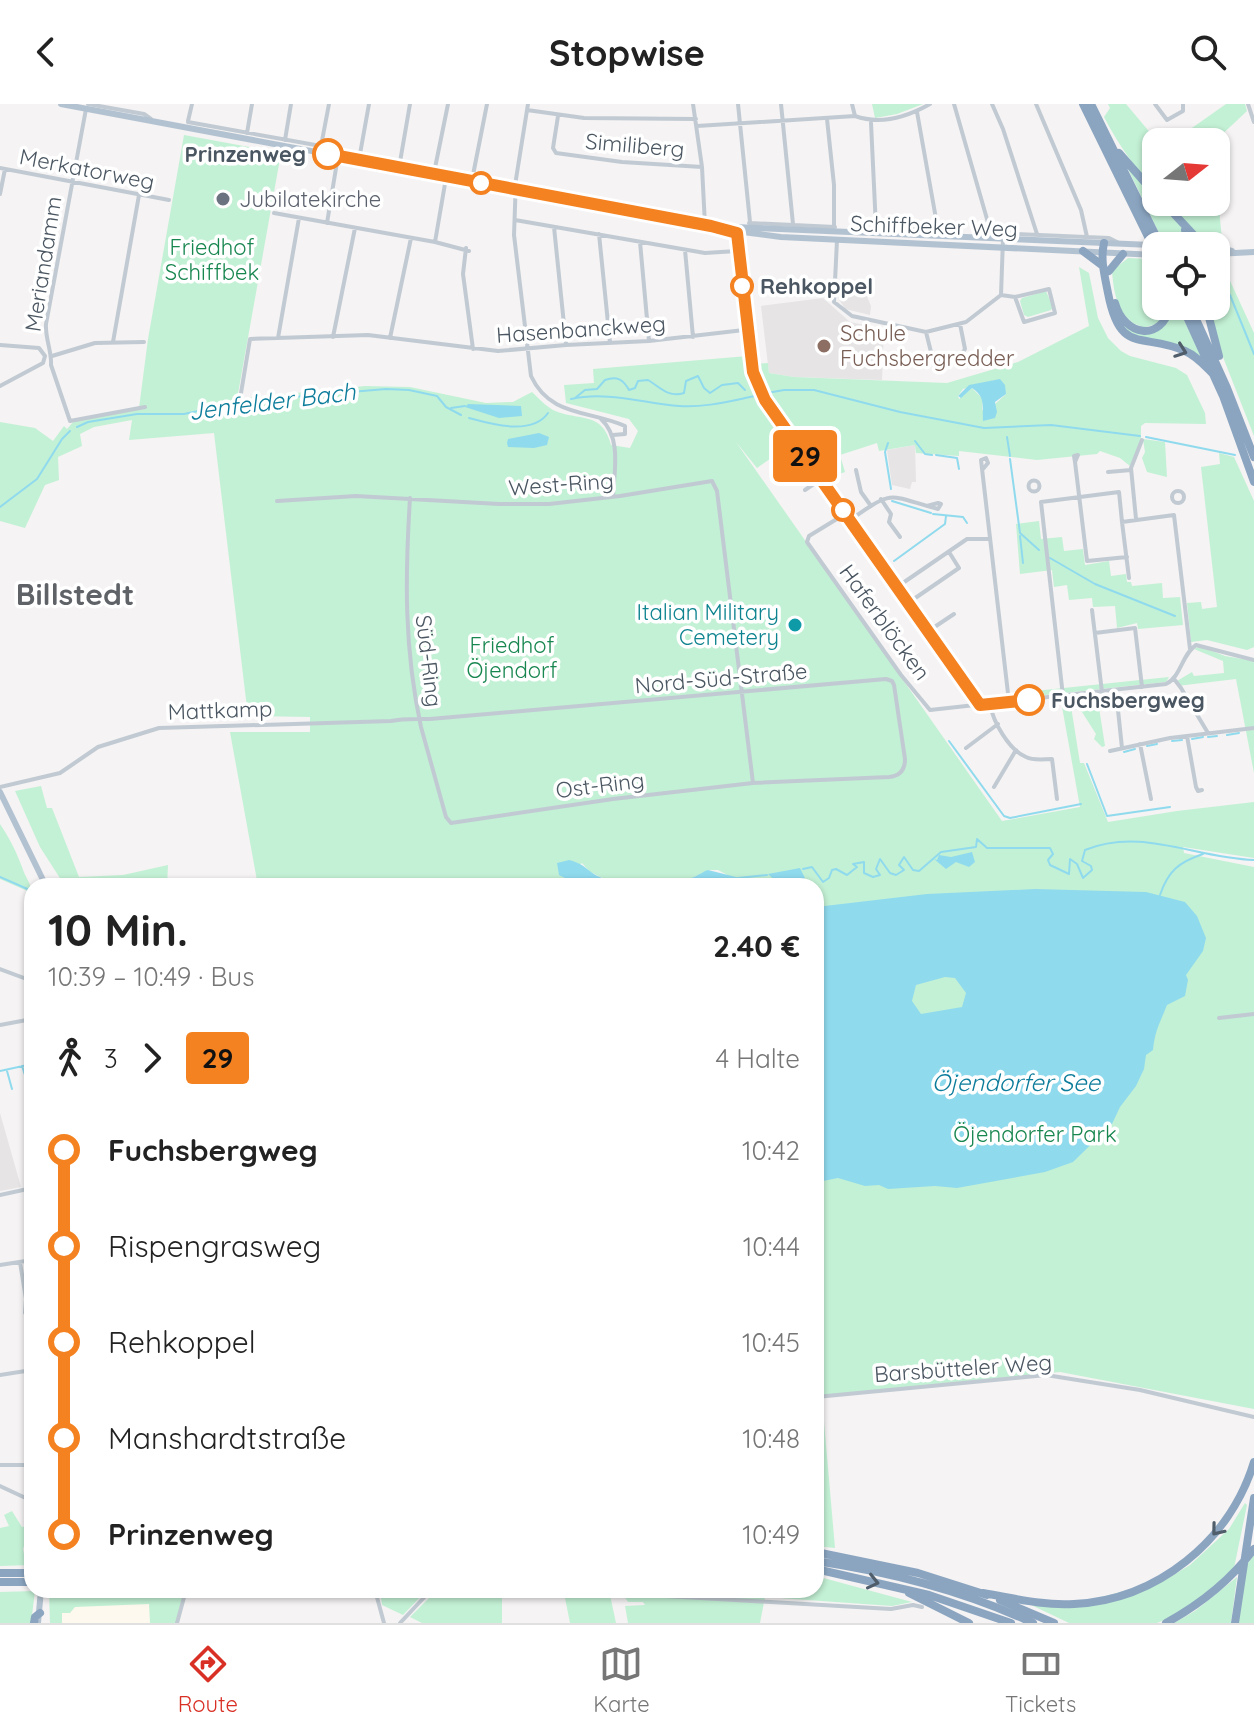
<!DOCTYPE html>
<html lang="de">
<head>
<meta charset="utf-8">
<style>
	:root { --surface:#fff; --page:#f2f2f2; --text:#222; --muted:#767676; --line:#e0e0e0; --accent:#d93025 }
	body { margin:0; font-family:Quicksand,sans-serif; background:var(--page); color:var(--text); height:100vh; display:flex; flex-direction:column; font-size:30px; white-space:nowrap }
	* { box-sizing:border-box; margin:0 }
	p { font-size:26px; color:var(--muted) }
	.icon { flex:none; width:44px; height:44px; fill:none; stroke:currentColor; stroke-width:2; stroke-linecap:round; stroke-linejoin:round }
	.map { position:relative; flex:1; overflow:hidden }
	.side { position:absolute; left:24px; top:774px; width:800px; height:720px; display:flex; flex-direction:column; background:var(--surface); border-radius:24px; box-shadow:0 2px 6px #0004 }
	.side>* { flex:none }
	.badge { padding:0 16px; border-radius:6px; font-size:28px; line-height:52px }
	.needle { width:52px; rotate:73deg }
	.buttons { position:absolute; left:1142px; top:24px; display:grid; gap:16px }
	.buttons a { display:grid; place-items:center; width:88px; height:88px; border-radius:16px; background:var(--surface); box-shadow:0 2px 6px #0004; font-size:40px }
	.map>.badge { position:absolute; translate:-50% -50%; box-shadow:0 0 0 4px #fff }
	.legs { display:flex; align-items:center; gap:12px; height:88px; padding:0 24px; font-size:26px }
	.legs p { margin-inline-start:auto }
	.overview { display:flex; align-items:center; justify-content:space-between; height:136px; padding:0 24px }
	h1 { font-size:44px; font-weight:800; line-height:60px }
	ul { padding:0 24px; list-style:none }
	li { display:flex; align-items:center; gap:28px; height:96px; font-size:30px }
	li i { display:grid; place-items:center; width:12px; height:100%; margin:0 10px; background:currentColor }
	li i::after { content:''; width:20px; height:20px; margin:-10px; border:6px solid; border-radius:50%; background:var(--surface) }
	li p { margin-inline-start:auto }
	li:first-child i { background:linear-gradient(#0000 50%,currentColor 0) }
	li:last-child i { background:linear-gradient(currentColor 50%,#0000 0) }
	header { display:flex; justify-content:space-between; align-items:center; height:104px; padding:0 24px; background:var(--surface); font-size:36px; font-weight:800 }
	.menu { display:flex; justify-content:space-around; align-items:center; height:112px; border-top:2px solid var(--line); background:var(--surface); font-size:22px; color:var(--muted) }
	.menu a { display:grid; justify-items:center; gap:4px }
	.menu .current { color:var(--accent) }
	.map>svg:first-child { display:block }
	.commercial { fill:#fdf9ef }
	.education { fill:#e6e4e5 }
	.green { fill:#c3f1d5; fill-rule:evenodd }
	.water { fill:#90daee; fill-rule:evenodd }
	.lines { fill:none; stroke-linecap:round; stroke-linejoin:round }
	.stream { stroke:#90daee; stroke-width:2 }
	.minor { stroke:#c1cad2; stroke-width:4 }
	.major { stroke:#b3c2d1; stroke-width:6 }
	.highway { stroke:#8ba5c1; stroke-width:8 }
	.oneway { stroke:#505e6b }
	.line-1-casing { stroke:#fff; stroke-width:18 }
	.line-1 { stroke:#f58220; stroke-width:12 }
	.stop-1-dot { fill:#fff; stroke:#f58220; stroke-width:4 }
	.worship-dot { fill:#6b7280; stroke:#fff; stroke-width:3 }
	.education-dot { fill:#8d6e63; stroke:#fff; stroke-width:3 }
	.culture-dot { fill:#0f9aa8; stroke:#fff; stroke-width:3 }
	.labels { text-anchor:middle; stroke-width:7; stroke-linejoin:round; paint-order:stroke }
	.street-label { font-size:22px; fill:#4a5661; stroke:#fff }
	.stop-label { font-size:22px; font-weight:bold; fill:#4a5661; stroke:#fff; text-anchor:start }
	.worship-label { font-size:22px; fill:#5b616d; stroke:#fff; text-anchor:start }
	.park-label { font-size:22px; fill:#17864f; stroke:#fff }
	.education-label { font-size:22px; fill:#785e54; stroke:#fff; text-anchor:start }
	.culture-label { font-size:22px; fill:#0d838f; stroke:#fff; text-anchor:end }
	.water-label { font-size:24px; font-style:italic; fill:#0c7c9b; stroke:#fff }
	.district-label { font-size:30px; font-weight:bold; fill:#5f6368; stroke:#fff }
</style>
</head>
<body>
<header><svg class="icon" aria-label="back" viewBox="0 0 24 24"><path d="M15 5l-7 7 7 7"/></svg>Stopwise<svg class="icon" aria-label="search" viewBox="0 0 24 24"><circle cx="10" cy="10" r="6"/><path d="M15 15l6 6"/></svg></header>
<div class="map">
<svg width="1254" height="1519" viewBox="0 0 1254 1519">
	<rect width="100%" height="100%" fill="#f5f3f3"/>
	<path class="commercial" d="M116,1486H181L172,1519H56L55,1489Z"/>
	<path class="education" d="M862,181L871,202L870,211L845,205L837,192V189Z
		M823,194L850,218L884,225L882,276L794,273L769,269L761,202Z
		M915,341L916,378H912L910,385L892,381L887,346Z
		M0,1009L21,1083L0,1087Z"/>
	<path class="green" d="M872,0H923L897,10L875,14Z
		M1108,0H1126L1158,38L1156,87C1135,64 1118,40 1104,13L1110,4Z
		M1226,0H1245L1247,7L1214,38H1172Z
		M184,31L281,49L237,295L365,282L410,283L486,299L513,298L532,288C538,294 546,302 553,306C579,318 602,306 611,341L630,344L638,327L629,315L566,299L564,281L594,279L593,265L748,252L757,288L791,340L757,364L736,338L1002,717L1080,703L1061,597L1070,596L1080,659H1084L1108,718L1177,707L1254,698V754L1183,743L1184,749L1254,763V1305L1060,1268L816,1292V782H731L739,777L718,766H709L692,774L622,780L600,773L589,767L582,759L565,773L564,781L561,782H258L230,628H310V613L248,612L214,329L129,336L132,316L94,323L80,330L82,342L58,353L59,376L45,381L25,424L0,417V318L35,324L53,337L64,322L67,325L74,317L139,304L148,235Z
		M1126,61L1156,94V98H1160L1182,124L1186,138H1166L1160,131Z
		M1216,72L1222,136H1202L1167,98H1216Z
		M1128,154L1149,155L1156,164V202H1167L1157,220L1142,224C1118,213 1114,192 1112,167Z
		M1220,155L1254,229V332L1221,248L1209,202H1216V158Z
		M1079,163L1089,169L1098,214L1108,234L1121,247L1130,252L1176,264L1187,271L1205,309L1206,320L1145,319L1141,322V335L1130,362L1120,354L1100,347L1097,350L1037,356L959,347V352L916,349L915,341L879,347L877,339L840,351L845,368L825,375L758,278L754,260L768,259L769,269L794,273L947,279L1018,258L1089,222ZM995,276L1006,290L994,301L982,306L983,295L972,284L959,295L958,292L963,285Z
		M1107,166L1114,203L1119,213L1152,227L1172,202H1177L1203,255L1129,231L1113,204Z
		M1046,187L1053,203L1051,206L1028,213L1024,211L1020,197L1022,194Z
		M1143,335L1165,338L1167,373L1147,368L1142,354L1145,348Z
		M1219,349L1234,353L1254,397V543L1247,546L1207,536L1191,538L1187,499L1201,498L1202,505L1217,503L1201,363L1220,360Z
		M1039,417L1041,435L1062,433L1064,447L1083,445L1085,461L1109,457L1111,472L1126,470L1127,478H1131L1132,482L1162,479L1163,494L1180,493L1183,521L1138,525L1137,519L1117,524L1115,502L1093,503L1092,494L1069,496L1067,481L1054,483L1052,466L1020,470L1016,420Z
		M1200,542L1225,552L1254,557V669L1236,575L1177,582V577L1192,568L1194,572L1224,569L1223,557L1194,545Z
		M1169,573L1166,578L1036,592L1035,587Z
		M1098,597L1105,642L1102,643L1094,635L1096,630L1082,608L1073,604V600Z
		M41,682L47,704H52L79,773L123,771L168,761L167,782H65L40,743L15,687Z
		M0,720C10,735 16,747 22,763C25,773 31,779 32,789L0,775Z
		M816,1295H822L835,1444L816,1442Z
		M1245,1399L1247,1401L1234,1464L1200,1495L1175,1512L1157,1519H1069L1025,1498L1064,1503L1165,1476L1190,1461L1229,1425Z
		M12,1407L22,1423L30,1422L23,1445L24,1450L31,1446V1461L0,1462V1424L9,1422L4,1411Z
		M1254,1451V1519H1238L1247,1460Z
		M816,1472L912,1498L892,1502L765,1493L760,1519H628L625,1502L645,1501L643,1498H628L624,1492L642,1493L643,1488L606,1486H816Z
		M1237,1473L1231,1519H1174L1195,1507Z
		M49,1486H184L176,1519H150L149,1500L75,1503L70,1509H62V1519H50Z
		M380,1486H427L403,1511L382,1501Z
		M437,1486H502V1519H422L410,1513Z
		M35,1487L31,1519H0V1488Z
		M564,1489L610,1491L616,1519H570Z"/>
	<path class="water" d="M1000,275L1005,281L1006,290L995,298L997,308L995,314L983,317C982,302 986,293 972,284L961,294L958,292L969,281Z
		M468,300L521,302L522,312L499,314L465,303Z
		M539,329L549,333L547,341L534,344L508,343L507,339L508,335Z
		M972,748L975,758L969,763L956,758L946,765L934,755L937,756L939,751L951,753Z
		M569,756C586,760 587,768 602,774C620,781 673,780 691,774C698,772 702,768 708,766L740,774V777L731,782H561L564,781L565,774L559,771L557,759Z
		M800,764L805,774L797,782H781L768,770Z
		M1035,785L1146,788L1185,798L1197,812L1206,834L1203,847L1186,871L1188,876L1185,892L1167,901C1160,919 1155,926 1153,946L1146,951L1144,965L1136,982L1120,1003L1112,1020L1073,1058L1045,1068L957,1084L935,1082L888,1085L879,1081L865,1082L838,1074L823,1077L816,1072V803L927,790ZM945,873L955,874L966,889L962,903L921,910L912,897L916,881Z"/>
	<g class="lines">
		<path class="stream" d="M1230,191L1254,250
			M767,289L784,286H814L900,308L984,324L1051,321L1140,332
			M575,294L585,286L597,285L605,276C617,272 623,275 629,286L635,284L638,277L648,276C660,283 668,294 684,289L686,277L698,272L704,284L710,289L722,281L738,279L745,286
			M571,295C607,287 643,299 679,302C704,304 730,297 755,292
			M451,304L465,302
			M469,314C491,320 532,332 548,309
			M77,323L88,318L137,310H184L245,297L386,285L409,286L437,292L446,303L461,311
			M1007,333L1010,352
			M1146,333L1235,351
			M915,337L925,350L932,351
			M888,339L885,348L891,385
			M936,351L957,354L959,365
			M1010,355L1020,429L1039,446
			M892,397L931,409
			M0,403L37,375L62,335L70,327
			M933,410L963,413L967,419
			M1020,432L1023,459
			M1050,454L1095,480L1175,512
			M894,457L945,420L946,412
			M1227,631L1239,629
			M1208,633L1217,632
			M1192,635L1203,633
			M949,637L1004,712L1010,714L1081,700
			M1172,637L1182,636
			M1147,642L1157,640
			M1124,648L1135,645
			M1087,660L1107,712L1170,703
			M803,765L812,763L823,778L829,774L832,766L836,765L847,771L857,763L853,760L864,758V769L873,773L880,771L876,765L880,755L890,769L896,771L904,766L899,761L904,753L913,766L919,767L941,748L976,743L977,735L987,744H1050L1053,750L1048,756L1050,761L1069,770L1070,755L1077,760L1083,774L1092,766L1091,762L1082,757L1085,746C1142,723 1194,754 1254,756
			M0,773L32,787
			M738,774L767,771
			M748,774L755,782
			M1160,791C1168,767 1179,758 1203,750
			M22,962L28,980
			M0,967L32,960
			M7,967L12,985"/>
		<path class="minor" d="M88,0L144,10L151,15
			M528,0L516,75L514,131L531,272C550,313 589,306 625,322V330L613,331
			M693,0L702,63L705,121
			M738,0L750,118
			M781,0L793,120
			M852,0L855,12
			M954,0L991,129
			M992,0L1003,25L1037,130
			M1036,0L1081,106L1087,133
			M1155,0L1167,16L1183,7V0
			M1248,0L1254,18
			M86,5L46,220C45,234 52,248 51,261L70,317L145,303
			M527,6L584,14L696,15
			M917,8L938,126
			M558,12L553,44L556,49L622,58L702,63
			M827,15L834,81V122
			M188,17L192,0
			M188,18L321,42L323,49
			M871,19L876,124
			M697,22L855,12C880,21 907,13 930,0
			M247,29L252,0
			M285,36L291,0
			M321,42L329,0
			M360,50L369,0
			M353,55L360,50L473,71L477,76
			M400,58L410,0
			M0,64L169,96
			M435,64L448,0
			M473,71L487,0
			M0,90L5,65
			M274,109L435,138L469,147
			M515,116L705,149L737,147
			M327,119L338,52
			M749,119L835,123
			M554,123L566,240
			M877,124L938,126L951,131
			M737,127L747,225L757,282L980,601
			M599,130L610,239
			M987,133L991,129L1109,134L1119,139
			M837,136L834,198L852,212L926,228L966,218L1001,191L1003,135
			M435,138L446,74
			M640,138L649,237
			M466,144L463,170L473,245
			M685,146L693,233
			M1001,191L1015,193L1049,185L1055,209L1024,218L1015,193
			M926,228L932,252L939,256L963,248L965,245L960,220
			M333,233L355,124
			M278,234L299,114
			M390,234L411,134
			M113,238L139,91
			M0,241L39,244L45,252L43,259L0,282
			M52,252L95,239L144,238
			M241,289L250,235L368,231L498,247L566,241L649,237L744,226
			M601,315C622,334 614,368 613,393
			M1075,358L1074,352L1078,351L1075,358L1087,457L1127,453
			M786,359L802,348
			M983,365L988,359L986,354L981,356L1009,598
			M856,366L861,388L871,402
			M1108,368L1131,366
			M1028.5 382a5.5 5.5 0 1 1 11 0a5.5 5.5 0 1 1-11 0Z
			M805,386L821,375
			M1172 393a6 6 0 1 1 12 0a6 6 0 1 1-12 0Z
			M881,395L891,410L889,418L900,433
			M277,397L356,392L499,400H549L620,392L712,377L717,387L753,679
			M845,410L809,432L807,438L901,571L930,606L1166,580C1181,573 1182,550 1196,541L1254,556
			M1136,415L1131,364L1142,336
			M850,416C895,385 886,391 938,405L941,400L938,399L927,402
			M1122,418L1129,474
			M897,483L967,435H990
			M908,499L959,464L949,448
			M1092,506L1102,588
			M927,528L954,510
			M1095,529L1135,524L1142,583
			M1174,575L1181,584L1208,629
			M1116,587L1122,644
			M1063,592L1041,398L1119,388L1122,418L1174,411L1190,545
			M990,600C993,618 1009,646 1026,653C1034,657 1044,655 1052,655L1057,695
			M1187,632L1196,683L1198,687L1202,686
			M1140,640L1151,695
			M966,644L998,620
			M1110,647L1170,634L1254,624
			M0,683L60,669L98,643L159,624L391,617C404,614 417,615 430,615L886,575L892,577L894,581L905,655C905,666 900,672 889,673L753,679L613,695L451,719L446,713L421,623C404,544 405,474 410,394
			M994,683L1016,646
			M0,865L32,877
			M1219,914L1254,910
			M0,921L32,915
			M0,1091L32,1084
			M20,1158L26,1195L25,1209
			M0,1161L32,1156
			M0,1271L32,1266
			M816,1293L1046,1271L1140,1286L1254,1313
			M0,1361H32
			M0,1382L32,1397
			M201,1486L231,1488
			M375,1486L384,1519
			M562,1486L891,1505L913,1501L922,1503
			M177,1519L186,1486
			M400,1519L431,1486"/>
		<path class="major" d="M61,0L711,122L1175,142
			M719,125L781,133L1156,151
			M1216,143L1232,147
			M1216,150L1254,148
			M0,688L46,782
			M38,1519L41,1486"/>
		<path class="highway" d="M1083,0L1156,149
			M1091,0L1161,142
			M1119,49L1156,91
			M1163,98L1204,142
			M1185,126L1190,142
			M1104,139C1100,156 1105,173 1108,189C1120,252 1142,228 1185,247C1197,252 1205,262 1214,271
			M1083,147L1103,162
			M1109,167L1123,150
			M1115,199C1124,232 1162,239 1170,202
			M1182,202L1223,292L1254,378
			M1190,202L1227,284L1254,353
			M1206,202L1219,252
			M816,1448L918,1469L987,1491
			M816,1457C891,1468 964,1487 1033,1519
			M816,1465L929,1491L1011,1519
			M0,1469H32
			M0,1478H32
			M909,1489L969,1519
			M983,1489C1013,1494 1043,1502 1074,1500C1157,1496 1230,1437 1254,1358
			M1000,1496L1054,1519
			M34,1519L35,1513L40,1509
			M1166,1519C1201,1500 1230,1477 1254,1445
			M1235,1519L1254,1394"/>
	</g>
	<defs><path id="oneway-chevron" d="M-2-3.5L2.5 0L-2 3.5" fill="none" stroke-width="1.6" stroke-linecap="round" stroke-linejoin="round" transform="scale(2)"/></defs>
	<g class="oneway">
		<use href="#oneway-chevron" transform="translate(1181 247) rotate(20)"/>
		<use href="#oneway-chevron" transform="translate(1217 1426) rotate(129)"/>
		<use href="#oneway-chevron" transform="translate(873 1478) rotate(13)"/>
	</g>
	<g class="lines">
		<g class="line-1-casing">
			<path id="line-1" d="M328,50L711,122L737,129L753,268L765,296L980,601L1029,596"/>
		</g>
		<use href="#line-1" class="line-1"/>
	</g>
	<g class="stop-1-dot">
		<circle cx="328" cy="50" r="14"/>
		<circle cx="481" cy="79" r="10"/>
		<circle cx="742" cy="182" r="10"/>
		<circle cx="843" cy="406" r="10"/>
		<circle cx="1029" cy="596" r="14"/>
	</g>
	<circle class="worship-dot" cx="223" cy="95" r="8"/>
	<circle class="education-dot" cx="824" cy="242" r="8"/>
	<circle class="culture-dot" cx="795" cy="521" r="8"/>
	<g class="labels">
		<g class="street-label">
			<text transform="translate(635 41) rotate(5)" y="8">Similiberg</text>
			<text transform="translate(87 65) rotate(11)" y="8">Merkatorweg</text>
			<text transform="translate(934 122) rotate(2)" y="8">Schiffbeker Weg</text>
			<text transform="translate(43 160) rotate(-81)" y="8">Meriandamm</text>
			<text transform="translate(581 225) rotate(-4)" y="8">Hasenbanckweg</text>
			<text transform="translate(561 380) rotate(-4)" y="8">West-Ring</text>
			<text transform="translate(885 518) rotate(54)" y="8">Haferblöcken</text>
			<text transform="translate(429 557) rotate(83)" y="8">Süd-Ring</text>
			<text transform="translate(721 574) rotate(-5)" y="8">Nord-Süd-Straße</text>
			<text transform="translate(220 606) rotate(-2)" y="8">Mattkamp</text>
			<text transform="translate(600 681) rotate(-7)" y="8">Ost-Ring</text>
			<text transform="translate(963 1264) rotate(-4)" y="8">Barsbütteler Weg</text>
		</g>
		<g class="stop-label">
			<text x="306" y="58" text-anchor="end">Prinzenweg</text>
			<text x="760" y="190">Rehkoppel</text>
			<text x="1051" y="604">Fuchsbergweg</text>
		</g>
		<g class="worship-label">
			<text x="239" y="103">Jubilatekirche</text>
		</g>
		<g class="park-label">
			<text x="212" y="151">Friedhof<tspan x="212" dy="25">Schiffbek</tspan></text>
			<text x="512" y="549">Friedhof<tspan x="512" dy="25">Öjendorf</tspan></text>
			<text x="1035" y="1038">Öjendorfer Park</text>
		</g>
		<g class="education-label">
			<text x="840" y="237">Schule<tspan x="840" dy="25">Fuchsbergredder</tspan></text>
		</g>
		<g class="culture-label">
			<text x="779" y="516">Italian Military<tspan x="779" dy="25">Cemetery</tspan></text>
		</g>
		<g class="water-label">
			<text transform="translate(272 298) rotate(-7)" y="8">Jenfelder Bach</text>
			<text x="1016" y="987">Öjendorfer See</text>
		</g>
		<g class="district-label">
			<text x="75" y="501">Billstedt</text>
		</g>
	</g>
</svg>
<div class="buttons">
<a><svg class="needle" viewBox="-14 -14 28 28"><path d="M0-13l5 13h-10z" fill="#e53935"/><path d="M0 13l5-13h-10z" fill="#767676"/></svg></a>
<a><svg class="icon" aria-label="locate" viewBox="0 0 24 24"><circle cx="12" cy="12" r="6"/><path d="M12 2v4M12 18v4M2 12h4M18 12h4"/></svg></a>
</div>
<b class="badge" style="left:805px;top:352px;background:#f58220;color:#111">29</b>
<section class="side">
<div class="overview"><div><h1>10 Min.</h1><p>10:39 – 10:49 · Bus</p></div><b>2.40 €</b></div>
<div class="legs"><svg class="icon" aria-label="walk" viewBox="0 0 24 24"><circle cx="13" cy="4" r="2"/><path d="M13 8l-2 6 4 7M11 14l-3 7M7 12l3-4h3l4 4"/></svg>3<svg class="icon" aria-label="forward" viewBox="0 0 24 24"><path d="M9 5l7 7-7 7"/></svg><b class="badge" style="background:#f58220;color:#111">29</b><p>4 Halte</p></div>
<ul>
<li><i style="color:#f58220"></i><b>Fuchsbergweg</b><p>10:42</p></li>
<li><i style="color:#f58220"></i><span>Rispengrasweg</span><p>10:44</p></li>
<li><i style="color:#f58220"></i><span>Rehkoppel</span><p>10:45</p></li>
<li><i style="color:#f58220"></i><span>Manshardtstraße</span><p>10:48</p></li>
<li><i style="color:#f58220"></i><b>Prinzenweg</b><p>10:49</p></li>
</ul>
</section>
</div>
<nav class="menu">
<a class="current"><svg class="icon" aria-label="directions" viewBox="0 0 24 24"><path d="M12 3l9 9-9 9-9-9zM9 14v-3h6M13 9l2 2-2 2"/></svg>Route</a>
<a><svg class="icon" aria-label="map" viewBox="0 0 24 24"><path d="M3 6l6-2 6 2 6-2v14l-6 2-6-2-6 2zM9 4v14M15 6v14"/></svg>Karte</a>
<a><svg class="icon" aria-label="tickets" viewBox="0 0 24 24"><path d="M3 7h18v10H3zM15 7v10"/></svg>Tickets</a>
</nav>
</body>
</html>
